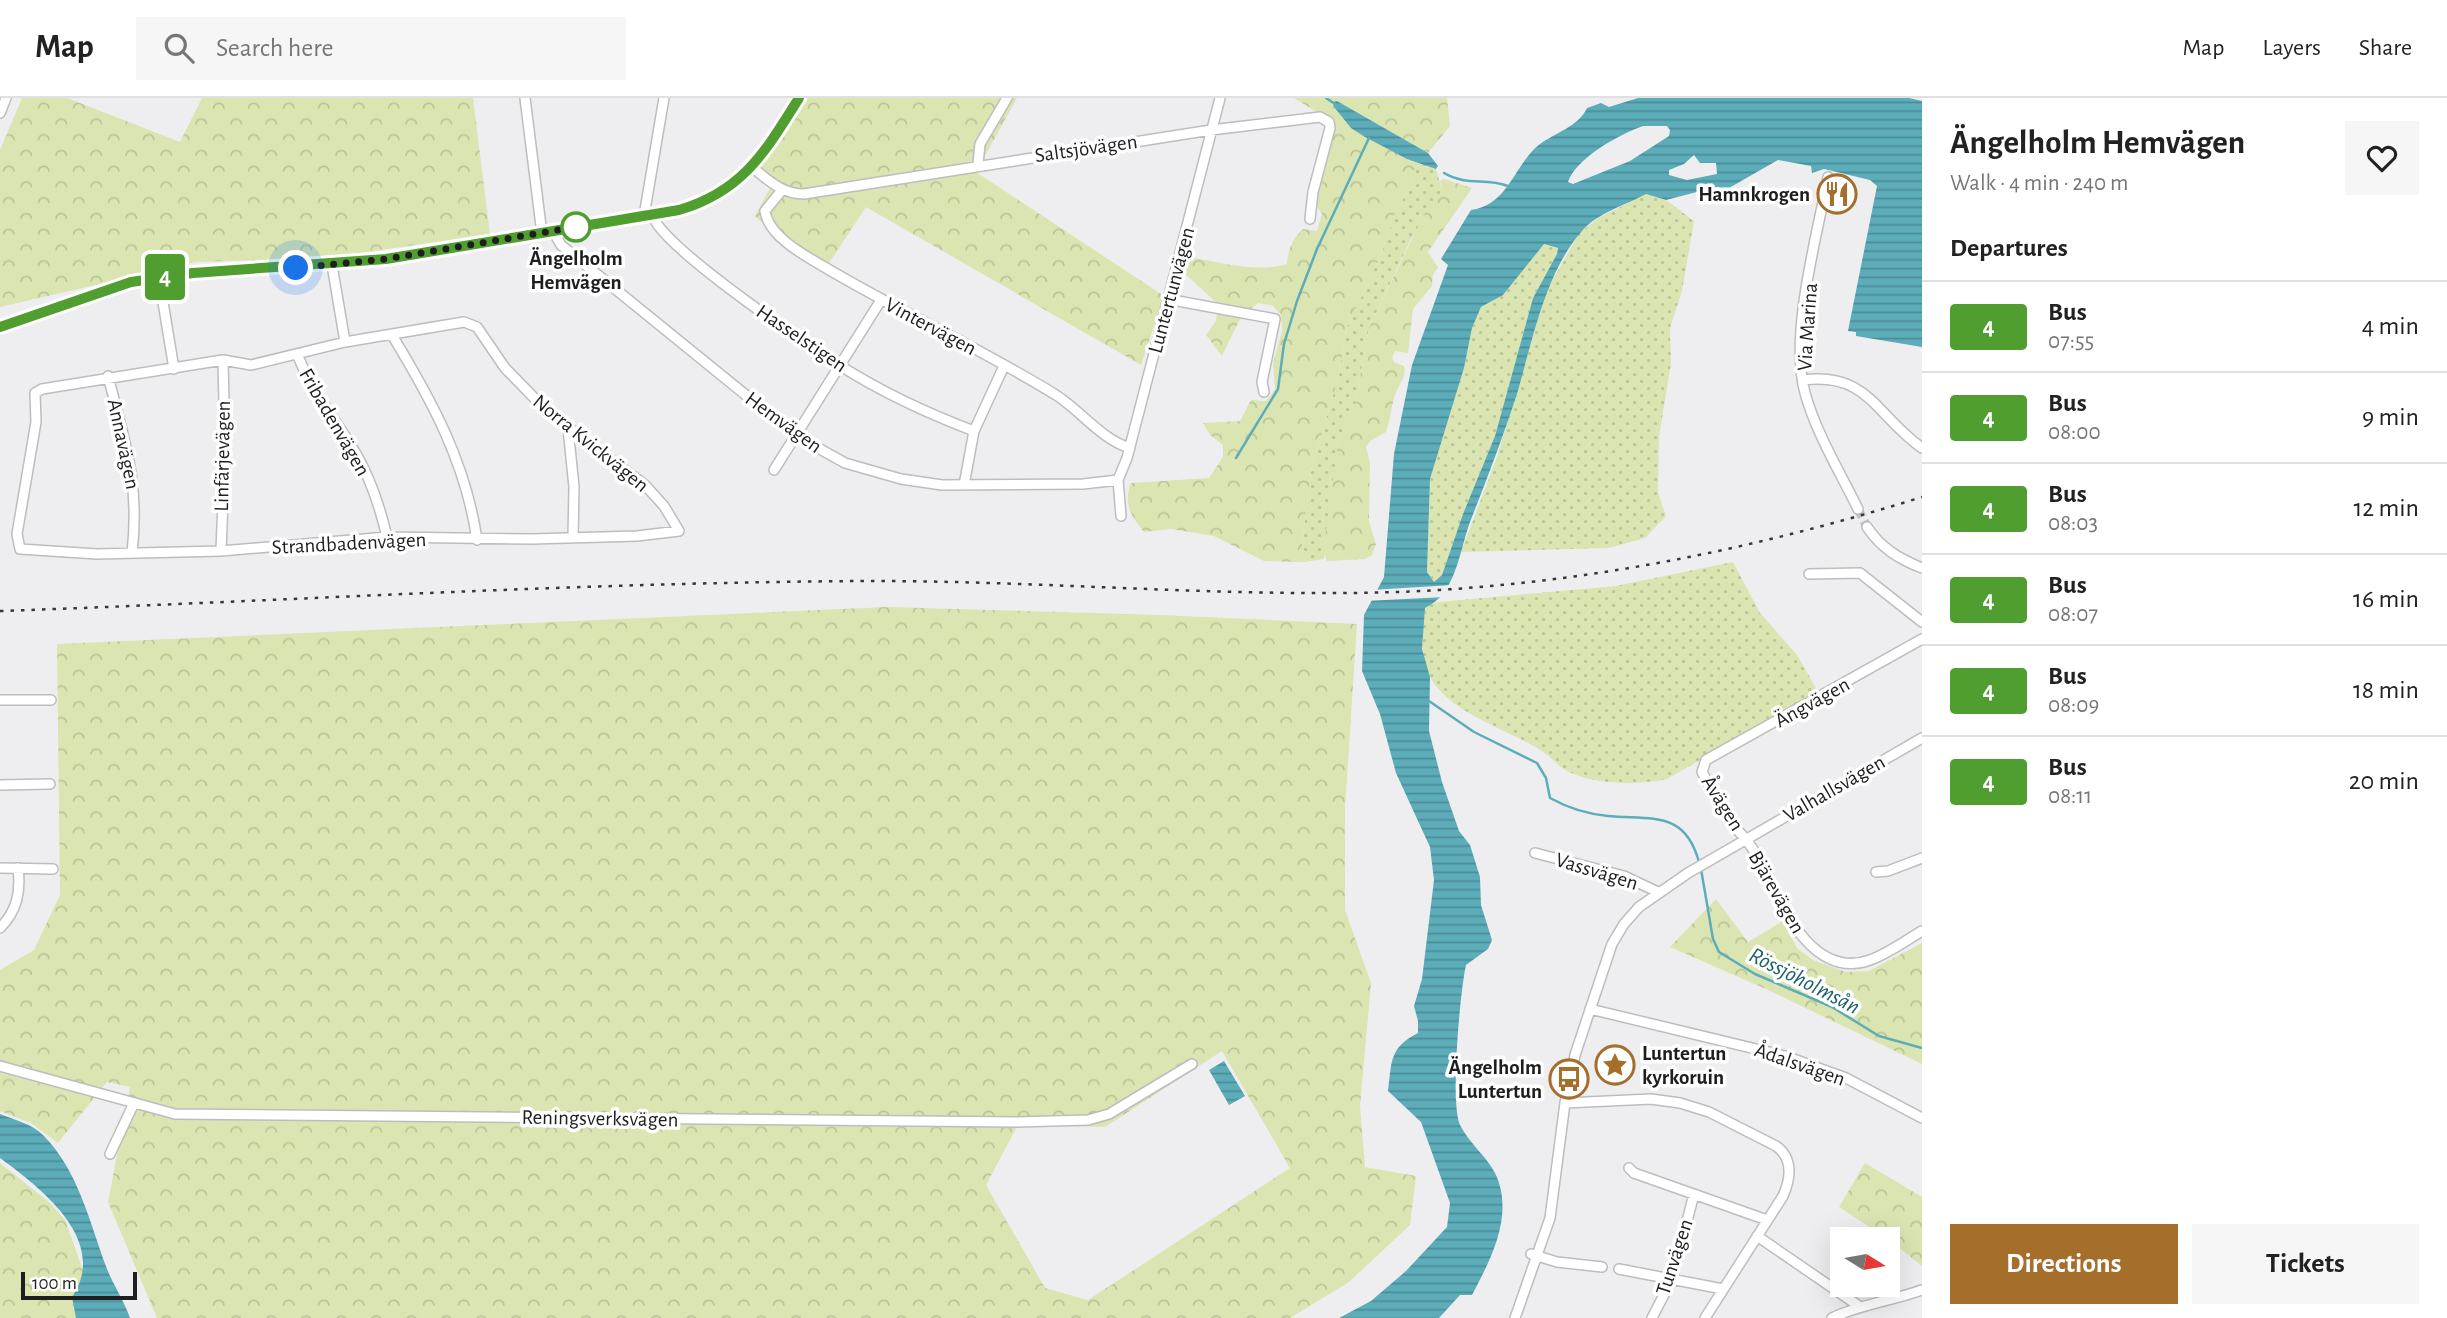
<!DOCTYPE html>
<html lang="en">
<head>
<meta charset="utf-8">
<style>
	:root { --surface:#fff; --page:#f6f6f6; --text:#222; --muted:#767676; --line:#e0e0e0; --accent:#a66e2b }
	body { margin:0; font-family:"Alegreya Sans",sans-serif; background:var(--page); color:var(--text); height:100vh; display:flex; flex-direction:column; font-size:26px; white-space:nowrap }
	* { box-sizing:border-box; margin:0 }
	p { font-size:23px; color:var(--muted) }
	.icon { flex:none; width:38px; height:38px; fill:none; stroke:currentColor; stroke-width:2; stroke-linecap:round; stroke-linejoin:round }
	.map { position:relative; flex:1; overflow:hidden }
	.drawer { display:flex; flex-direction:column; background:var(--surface); width:525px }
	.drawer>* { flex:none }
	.badge { padding:0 14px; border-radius:5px; font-size:24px; line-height:46px }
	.needle { width:46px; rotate:101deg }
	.fabs { position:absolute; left:1830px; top:1129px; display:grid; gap:14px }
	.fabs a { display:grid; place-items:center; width:70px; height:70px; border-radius:0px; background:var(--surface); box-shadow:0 7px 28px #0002; font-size:35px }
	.scale { position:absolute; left:21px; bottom:18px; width:116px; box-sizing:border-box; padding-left:7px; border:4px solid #1e1e1f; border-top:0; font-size:19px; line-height:24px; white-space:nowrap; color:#1e1e1f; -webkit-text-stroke:5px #fff; paint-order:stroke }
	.you { position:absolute; width:35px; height:35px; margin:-18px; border:5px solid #fff; border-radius:50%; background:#1a73e8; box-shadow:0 0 0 10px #1a73e833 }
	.map>.badge { position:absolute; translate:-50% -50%; box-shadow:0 0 0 4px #fff }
	h2 { padding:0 28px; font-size:26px; line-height:63px }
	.round { display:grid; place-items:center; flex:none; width:74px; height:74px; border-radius:0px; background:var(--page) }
	.overview { display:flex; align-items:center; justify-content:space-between; height:119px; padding:0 28px }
	h1 { font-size:33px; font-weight:600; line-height:52px }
	.primary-button { display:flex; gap:14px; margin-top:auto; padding:14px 28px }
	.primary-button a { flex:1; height:80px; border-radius:0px; background:var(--accent); color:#fff; font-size:28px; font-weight:600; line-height:80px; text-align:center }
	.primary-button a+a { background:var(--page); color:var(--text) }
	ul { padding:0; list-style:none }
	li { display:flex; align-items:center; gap:21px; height:91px; padding:0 28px; border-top:2px solid var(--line) }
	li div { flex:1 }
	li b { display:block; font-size:26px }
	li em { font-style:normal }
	li .badge { min-width:77px; font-weight:700; text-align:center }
	header { display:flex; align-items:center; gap:42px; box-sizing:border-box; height:98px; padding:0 35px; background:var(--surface); border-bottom:2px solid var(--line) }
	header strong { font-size:33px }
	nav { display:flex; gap:38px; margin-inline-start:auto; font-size:24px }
	.search { width:490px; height:63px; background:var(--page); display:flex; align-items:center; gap:18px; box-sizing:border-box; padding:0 24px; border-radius:0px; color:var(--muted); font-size:26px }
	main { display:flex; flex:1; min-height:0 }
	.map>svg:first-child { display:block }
	.grass { fill:url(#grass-dots) }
	.forest { fill:url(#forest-crowns); fill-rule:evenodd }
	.water { fill:url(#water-rules); fill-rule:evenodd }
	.pier { fill:#eeeef1 }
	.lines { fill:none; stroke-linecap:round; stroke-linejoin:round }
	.stream { stroke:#5cadb9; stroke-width:2.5 }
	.minor-tunnel { stroke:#c4c4c7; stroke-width:9; stroke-dasharray:9 4.5; stroke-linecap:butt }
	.minor-casing { stroke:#bdbdbf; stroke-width:12 }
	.minor { stroke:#fff; stroke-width:9 }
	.rail { stroke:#373738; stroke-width:2.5; stroke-dasharray:3.5 7; stroke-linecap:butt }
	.line-casing { stroke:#fff; stroke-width:16 }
	.line { stroke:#509e2f; stroke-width:10 }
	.walk { stroke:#1e1e1f; stroke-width:7; stroke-dasharray:0 12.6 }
	.stop-dot { fill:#fff; stroke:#509e2f; stroke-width:3.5 }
	.labels { text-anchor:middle; stroke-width:7; stroke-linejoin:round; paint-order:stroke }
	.street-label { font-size:21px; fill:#1e1e1f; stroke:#fff }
	.poi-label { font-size:21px; font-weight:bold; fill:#1e1e1f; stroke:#fff; text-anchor:end }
	.stop-label { font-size:21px; font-weight:bold; fill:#1e1e1f; stroke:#fff }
	.water-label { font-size:23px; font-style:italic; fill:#1c6069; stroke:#fff }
</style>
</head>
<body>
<header>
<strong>Map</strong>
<div class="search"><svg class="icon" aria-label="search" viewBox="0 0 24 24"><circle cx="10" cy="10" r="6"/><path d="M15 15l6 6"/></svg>Search here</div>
<nav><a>Map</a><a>Layers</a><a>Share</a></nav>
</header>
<main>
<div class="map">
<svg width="1922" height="1220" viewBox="0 0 1922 1220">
	<defs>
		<pattern id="grass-dots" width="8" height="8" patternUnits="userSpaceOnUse" patternTransform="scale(1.75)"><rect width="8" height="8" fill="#dae5b1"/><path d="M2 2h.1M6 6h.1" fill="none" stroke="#bbc498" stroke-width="1.8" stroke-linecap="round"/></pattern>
		<pattern id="forest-crowns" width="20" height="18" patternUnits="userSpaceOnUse" patternTransform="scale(1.75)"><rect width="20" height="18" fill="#dae5b1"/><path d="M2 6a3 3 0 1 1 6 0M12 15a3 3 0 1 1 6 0" fill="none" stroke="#bbc498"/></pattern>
		<pattern id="water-rules" width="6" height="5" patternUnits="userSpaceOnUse" patternTransform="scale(1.75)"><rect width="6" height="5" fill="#5cadb9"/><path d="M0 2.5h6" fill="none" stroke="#4b8c96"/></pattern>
	</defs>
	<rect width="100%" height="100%" fill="#eeeef1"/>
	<path class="grass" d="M1420,65L1436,71L1442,93L1412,139L1369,230L1356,301L1338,345L1324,461L1305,464L1302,446L1311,373L1339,277L1346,232L1382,154L1395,115L1411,88L1413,73Z
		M1646,96L1666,102L1694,123L1682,193L1670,230L1671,265L1659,339L1658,395L1666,418L1645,440L1609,450L1461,454L1497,359L1545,195L1580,134L1600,119Z
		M1544,146L1559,151L1557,156L1533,200L1495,338L1463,416L1442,477L1434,484L1427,474L1430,381L1464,270L1472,230L1481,209L1503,197Z
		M1733,464L1760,515L1797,557L1816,590L1805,602L1667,681C1638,687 1599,687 1571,675C1560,671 1555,662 1546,656C1511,631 1452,618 1430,579C1418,558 1423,531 1425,509L1438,504L1616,488Z"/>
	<path class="forest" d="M22,0H67L180,44L202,0H473L490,136L326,160L196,164L0,209V52Z
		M793,0H1017L976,74L1164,198L1141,267L866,109L823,174L793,155L755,118L770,90L745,72Z
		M1294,0H1447L1450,28L1428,55L1337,3L1333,4C1341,31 1394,55 1420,65L1413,73L1411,88L1395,115L1382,154L1346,232L1339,277L1311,373L1302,446L1305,464L1264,463L1214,438L1171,431L1144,434C1131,418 1123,405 1131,385L1209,380L1223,359V347L1210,337L1203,325L1240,323L1251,302L1266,303L1275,292L1273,265L1282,233L1281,217L1273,208L1258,205L1241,219L1222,258L1206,237L1216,223L1218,206L1183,174L1185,166L1194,160C1225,165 1256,175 1287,166C1288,152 1292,141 1303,131L1317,133L1322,116L1315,106L1321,73L1335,34L1333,24Z
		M1444,81L1472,90L1428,154L1438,169L1433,177L1432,188L1413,211L1408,255L1395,253L1392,260L1394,264L1404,268C1407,281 1397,288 1394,300C1391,311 1390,323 1386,334L1370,343L1366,349L1370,365L1369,424L1376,446L1372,457L1365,461L1327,463L1323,453L1338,345L1356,301L1369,230L1427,110L1442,93L1440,83Z
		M887,509L1160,517L1357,526L1345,710V812L1371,885L1360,1008L1365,1069L1416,1078L1410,1127L1349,1184L1290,1220H157L108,1104L130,989L107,984L58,1045L31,1025L0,1013V872L34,852L60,797L57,546ZM1222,953L1290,1070L1088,1202L1045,1190L986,1087L1018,1027L1105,1029Z
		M1716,801L1748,844L1783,823L1797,850L1813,862L1846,874L1869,873L1922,845V966L1766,891L1670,849Z
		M0,1065L50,1105L65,1122L100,1220H0Z
		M1865,1065L1922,1099V1168L1888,1141L1839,1109Z"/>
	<path class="water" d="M1638,0H1909L1922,3V249L1856,238V234L1848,233L1877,88L1870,82L1824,71L1812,75L1811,68L1778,62L1729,90L1716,89L1666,102L1646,96C1626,107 1597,115 1582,133C1544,176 1532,246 1516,299C1502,342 1486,383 1470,424C1459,454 1456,496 1425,510L1422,551L1430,579L1429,633L1442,684L1459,733L1470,747L1480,779L1481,807L1492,842L1488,851L1466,867C1460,893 1450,1006 1460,1027C1469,1045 1486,1058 1495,1075C1515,1116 1491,1161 1472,1197H1460L1439,1220H1339L1371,1203L1406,1173L1447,1129L1450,1105L1421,1024L1388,993C1392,963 1389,950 1418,935V923L1414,908L1422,881L1434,782L1430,749L1396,675L1380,616L1362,573L1364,517L1384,479L1394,356L1412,267L1448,167L1441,161L1471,112C1509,107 1514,66 1540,46C1555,35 1579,28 1587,10L1601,5L1609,9ZM1643,28H1667L1670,32L1669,38L1630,63L1573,86L1568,84C1576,60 1620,36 1643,28ZM1694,57L1700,65H1716L1717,76L1687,82L1669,77V72L1684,66ZM1544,146L1558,150L1557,156L1533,200L1495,338L1463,416L1442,477L1434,484L1427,474L1430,381L1464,270L1472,230L1481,209L1503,197Z
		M1337,3L1428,55L1438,68L1436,71L1407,61L1365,39L1351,30L1334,9L1333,4Z
		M1224,963L1245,998L1229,1007L1209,972Z
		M0,1016C15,1022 32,1026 43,1037C79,1073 90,1126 107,1171C114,1188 124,1203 130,1220H76L72,1199C110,1143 41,1090 0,1060Z"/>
	<path class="pier" d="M1452,487L1445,499L1365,503L1371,492Z"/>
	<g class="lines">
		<path class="stream" d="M1326,0L1335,6
			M1444,75C1468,89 1484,79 1508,88
			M1236,360L1278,291L1284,246L1297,203L1317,151L1369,40
			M1429,603L1474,634L1537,665L1546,680L1550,700C1568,710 1587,716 1608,718C1652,722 1685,712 1699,764
			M1701,771L1713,841L1719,854L1755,876L1832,909L1879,938L1922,950"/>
		<path class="minor-tunnel" d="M1858,411L1867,429"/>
		<g class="minor-casing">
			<path id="minor" d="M525,0L542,136
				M0,15L6,0
				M978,66L980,46L1007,0
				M752,69C768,82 782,96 804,96L1211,32L1320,19L1329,24L1330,30L1313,94L1310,121
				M1828,79C1817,139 1789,236 1805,295C1816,335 1840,374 1858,411
				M782,92L765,113C768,137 802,156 821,167C898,213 980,250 1056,297C1081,313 1101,341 1130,350
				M653,117C656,145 809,248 839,267C880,293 929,316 974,333
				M644,118L664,0
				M553,133L561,147L795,337L845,365L901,381L942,387L1083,386L1118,382
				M332,167L345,244
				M159,180L174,271
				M1167,201L1275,221L1262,284L1264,294
				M464,224L477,229L505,270L546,312L645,387L664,408L679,433L637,438L532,441L387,439L221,453L97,456L20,451L17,436L36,324L35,295L42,291L223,262L251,267L345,244Z
				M0,229L131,185L193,175L386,161L679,112C743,93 765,54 799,0
				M392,237C432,303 466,365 477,442
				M297,256C313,297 334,318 355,354C371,381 380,409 387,439
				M108,278C125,344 140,385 132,455
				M1803,282C1869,274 1875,317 1922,350
				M568,330L574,389L573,440
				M774,372L881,202
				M964,387L974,333L1004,268
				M1121,418L1118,382L1127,360L1220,0
				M1867,429C1881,450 1899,461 1922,470
				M221,453L225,352L223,262
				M1809,476L1860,475L1922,524
				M1922,541L1706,662L1702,674C1712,691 1721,709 1732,725C1740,736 1749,743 1755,755C1777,796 1808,884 1870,862C1889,855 1905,843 1922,833
				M0,602H51
				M0,687L50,686
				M1535,755L1624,778L1658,794
				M0,770L53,771
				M1876,774L1888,773L1922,760
				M0,830C17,813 21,794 18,770
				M1590,911L1785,958L1846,980L1922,1020
				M0,968L175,1016L1017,1024L1088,1022L1109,1016L1192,966
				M1565,1005L1651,1001L1680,1005L1709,1014L1776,1048C1793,1060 1791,1080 1783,1098L1705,1220
				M110,1056L134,1005
				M1629,1070L1634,1075L1767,1122
				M1757,1138L1859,1208
				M1531,1156L1557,1164L1602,1169
				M1619,1171L1723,1191
				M1515,1220L1550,1120L1565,1005L1575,957L1612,846L1624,826L1639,809L1688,775L1922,640
				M1652,1220L1672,1181L1694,1096
				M1832,1220C1861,1206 1892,1203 1922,1192"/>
		</g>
		<use href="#minor" class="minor"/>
		<path class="rail" d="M0,513C291,503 582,484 874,483C1029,483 1184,496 1340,495C1537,495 1734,458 1922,399"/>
	</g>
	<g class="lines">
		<g class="line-casing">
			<path id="line" d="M0,229L131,184L193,175L386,161L679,112C743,93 765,54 799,0"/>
		</g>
		<use href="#line" class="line"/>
		<path class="walk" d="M296,170L386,161L576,129"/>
	</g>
	<defs>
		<g id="restaurant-ring" transform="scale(2.0125)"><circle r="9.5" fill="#fff" stroke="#a66e2b" stroke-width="1.5"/><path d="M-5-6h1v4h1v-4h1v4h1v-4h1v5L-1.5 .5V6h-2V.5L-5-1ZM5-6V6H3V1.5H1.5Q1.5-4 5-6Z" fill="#a66e2b"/></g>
		<g id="sight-ring" transform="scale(2.0125)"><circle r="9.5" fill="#fff" stroke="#a66e2b" stroke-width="1.5"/><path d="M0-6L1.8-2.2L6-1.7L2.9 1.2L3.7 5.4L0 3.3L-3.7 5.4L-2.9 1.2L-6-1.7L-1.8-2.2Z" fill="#a66e2b"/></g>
		<g id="bus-ring" transform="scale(2.0125)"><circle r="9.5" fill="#fff" stroke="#a66e2b" stroke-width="1.5"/><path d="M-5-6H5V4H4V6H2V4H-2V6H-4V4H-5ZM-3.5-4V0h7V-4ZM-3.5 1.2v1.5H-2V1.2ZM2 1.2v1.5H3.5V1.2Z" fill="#a66e2b"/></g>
	</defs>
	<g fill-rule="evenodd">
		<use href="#restaurant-ring" x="1837" y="96"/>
		<use href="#sight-ring" x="1615" y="967"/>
		<use href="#bus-ring" x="1569" y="981"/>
	</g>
	<circle class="stop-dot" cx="576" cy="129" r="14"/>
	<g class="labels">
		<g class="street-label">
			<text transform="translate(1086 50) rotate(-8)" y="7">Saltsjövägen</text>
			<text transform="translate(1171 192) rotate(-75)" y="7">Luntertunvägen</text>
			<text transform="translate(931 228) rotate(28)" y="7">Vintervägen</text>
			<text transform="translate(1807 229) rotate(-86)" y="7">Via Marina</text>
			<text transform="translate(802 240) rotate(34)" y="7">Hasselstigen</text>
			<text transform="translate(335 324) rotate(60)" y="7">Fribadenvägen</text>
			<text transform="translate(784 324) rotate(36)" y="7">Hemvägen</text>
			<text transform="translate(591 345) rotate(39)" y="7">Norra Kvickvägen</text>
			<text transform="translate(124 346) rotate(78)" y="7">Annavägen</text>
			<text transform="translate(222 358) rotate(-89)" y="7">Linfärjevägen</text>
			<text transform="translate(349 445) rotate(-3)" y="7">Strandbadenvägen</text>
			<text transform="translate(1812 604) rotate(-29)" y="7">Ängvägen</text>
			<text transform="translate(1834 690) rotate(-30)" y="7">Valhallsvägen</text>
			<text transform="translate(1723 705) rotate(58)" y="7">Åvägen</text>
			<text transform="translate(1597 773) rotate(17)" y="7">Vassvägen</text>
			<text transform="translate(1777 794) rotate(60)" y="7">Bjärevägen</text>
			<text transform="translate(1800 966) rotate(19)" y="7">Ådalsvägen</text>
			<text transform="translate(600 1020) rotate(1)" y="7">Reningsverksvägen</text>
			<text transform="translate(1674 1159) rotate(-72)" y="7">Tunvägen</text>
		</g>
		<g class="poi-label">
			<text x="1810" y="103">Hamnkrogen</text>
			<text x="1642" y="962" text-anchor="start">Luntertun<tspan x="1642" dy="24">kyrkoruin</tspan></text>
			<text x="1542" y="976">Ängelholm<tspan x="1542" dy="24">Luntertun</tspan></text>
		</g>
		<g class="stop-label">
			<text x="576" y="167">Ängelholm<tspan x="576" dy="24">Hemvägen</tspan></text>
		</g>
		<g class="water-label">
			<text transform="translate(1805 882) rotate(27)" y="8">Rössjöholmsån</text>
		</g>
	</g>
</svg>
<div class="fabs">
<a><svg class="needle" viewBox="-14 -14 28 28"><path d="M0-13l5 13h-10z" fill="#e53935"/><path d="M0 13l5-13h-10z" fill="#767676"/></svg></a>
</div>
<div class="scale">100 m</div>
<div class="you" style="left:296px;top:170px"></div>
<b class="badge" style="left:165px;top:179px;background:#509e2f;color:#fff">4</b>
</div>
<section class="drawer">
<div class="overview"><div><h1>Ängelholm Hemvägen</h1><p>Walk · 4 min · 240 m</p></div><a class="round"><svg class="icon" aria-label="heart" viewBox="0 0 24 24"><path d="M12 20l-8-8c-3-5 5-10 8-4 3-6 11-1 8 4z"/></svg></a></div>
<h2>Departures</h2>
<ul>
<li><span class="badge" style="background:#509e2f;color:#fff">4</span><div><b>Bus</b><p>07:55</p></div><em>4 min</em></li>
<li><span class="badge" style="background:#509e2f;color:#fff">4</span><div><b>Bus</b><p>08:00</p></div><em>9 min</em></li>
<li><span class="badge" style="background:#509e2f;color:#fff">4</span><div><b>Bus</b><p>08:03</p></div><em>12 min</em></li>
<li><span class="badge" style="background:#509e2f;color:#fff">4</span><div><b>Bus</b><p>08:07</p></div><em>16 min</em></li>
<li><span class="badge" style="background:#509e2f;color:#fff">4</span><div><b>Bus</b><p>08:09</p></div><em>18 min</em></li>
<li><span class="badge" style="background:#509e2f;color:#fff">4</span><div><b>Bus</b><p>08:11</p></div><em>20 min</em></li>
</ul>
<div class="primary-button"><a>Directions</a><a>Tickets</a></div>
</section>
</main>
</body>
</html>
